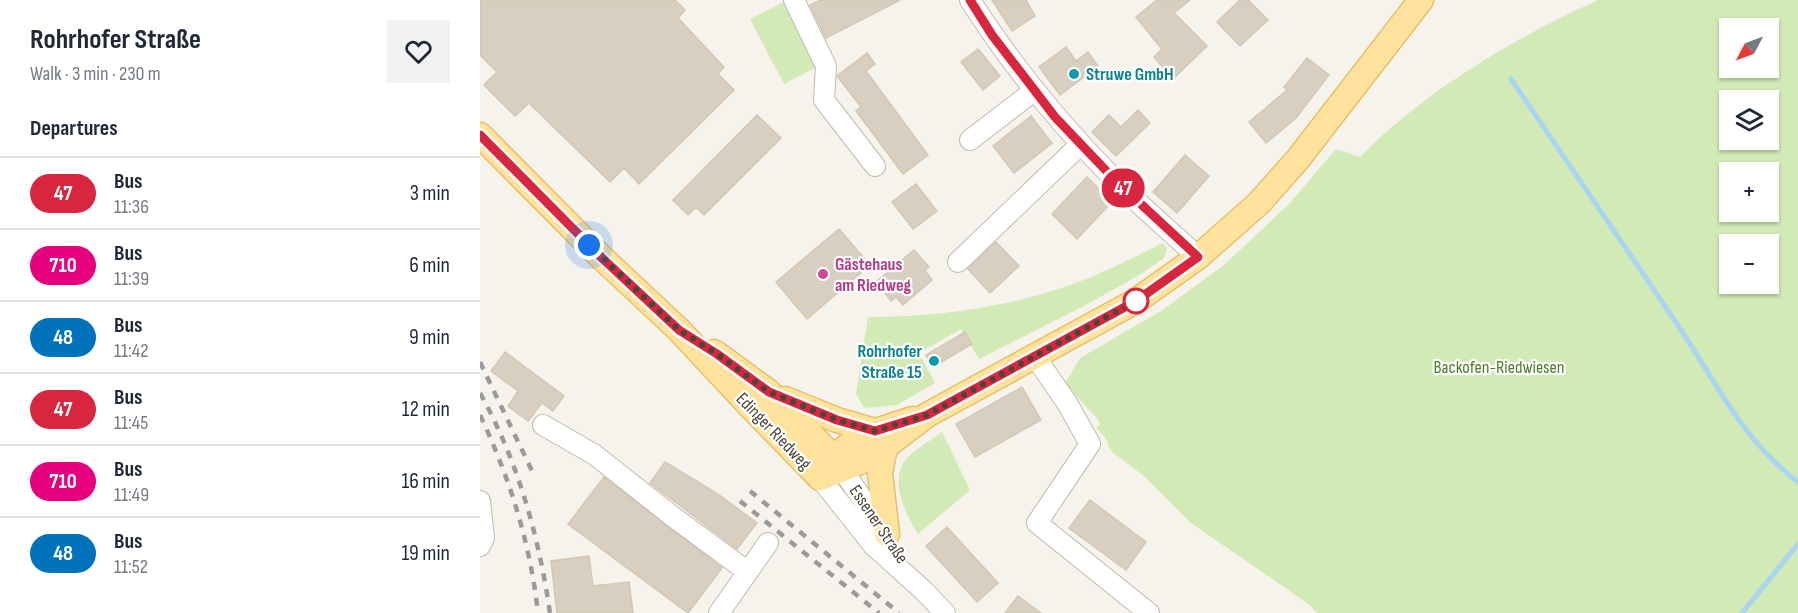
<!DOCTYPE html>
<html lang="en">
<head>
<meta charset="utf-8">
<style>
	:root { --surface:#fff; --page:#f2f2f3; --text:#1f2937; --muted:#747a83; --line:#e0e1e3 }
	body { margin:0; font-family:"Sofia Sans Condensed",sans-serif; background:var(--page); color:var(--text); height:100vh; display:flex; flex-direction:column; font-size:22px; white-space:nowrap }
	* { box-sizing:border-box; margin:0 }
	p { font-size:20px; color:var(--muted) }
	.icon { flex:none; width:33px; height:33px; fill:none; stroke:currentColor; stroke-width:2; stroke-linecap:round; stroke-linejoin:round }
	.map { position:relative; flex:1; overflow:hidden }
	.side { display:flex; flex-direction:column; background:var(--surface); width:480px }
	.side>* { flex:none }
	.badge { padding:0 12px; border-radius:20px; font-size:21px; line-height:39px }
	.needle { width:39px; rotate:229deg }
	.fabs { position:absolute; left:1239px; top:18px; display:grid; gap:12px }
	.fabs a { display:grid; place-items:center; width:60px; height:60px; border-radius:0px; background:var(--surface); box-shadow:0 2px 4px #0004; font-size:30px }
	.you { position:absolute; width:30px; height:30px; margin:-15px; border:4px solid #fff; border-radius:50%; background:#1a73e8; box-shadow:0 0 0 9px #1a73e833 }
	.map>.badge { position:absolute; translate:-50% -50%; box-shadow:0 0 0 3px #fff }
	h2 { padding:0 30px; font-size:22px; line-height:54px }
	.round { display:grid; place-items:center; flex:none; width:63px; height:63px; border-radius:0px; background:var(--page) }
	.overview { display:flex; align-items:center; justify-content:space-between; height:102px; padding:0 30px }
	h1 { font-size:28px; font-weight:700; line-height:45px }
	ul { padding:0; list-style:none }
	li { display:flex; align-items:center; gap:18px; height:72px; padding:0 30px; border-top:2px solid var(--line) }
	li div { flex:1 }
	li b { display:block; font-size:22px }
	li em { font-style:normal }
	li .badge { min-width:66px; font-weight:700; text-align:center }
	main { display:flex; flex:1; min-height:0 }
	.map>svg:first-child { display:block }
	.green { fill:#d2eab5; fill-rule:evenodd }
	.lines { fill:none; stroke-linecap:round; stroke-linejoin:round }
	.stream { stroke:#a9d4f2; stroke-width:5 }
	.building { fill:#d8cfc1; stroke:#d3c7b4; stroke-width:1.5 }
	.minor-casing { stroke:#c2bbae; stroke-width:22 }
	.major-casing { stroke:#e6c16a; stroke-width:27 }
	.minor { stroke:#fff; stroke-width:20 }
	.major { stroke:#ffe39c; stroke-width:24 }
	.rail { stroke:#9a9a9a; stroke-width:4.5; stroke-dasharray:8 8; stroke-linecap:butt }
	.line-casing { stroke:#fff; stroke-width:14 }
	.line { stroke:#d7263d; stroke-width:9 }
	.walk { stroke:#4b4439; stroke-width:6; stroke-dasharray:0 10.8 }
	.culture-dot { fill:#0f9aa8; stroke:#fff; stroke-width:2 }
	.hotel-dot { fill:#d1479c; stroke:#fff; stroke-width:2 }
	.stop-dot { fill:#fff; stroke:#d7263d; stroke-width:3 }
	.labels { text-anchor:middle; stroke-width:4.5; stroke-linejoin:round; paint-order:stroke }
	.culture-label { font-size:18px; font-weight:bold; fill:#0d838f; stroke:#fff; text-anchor:start }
	.hotel-label { font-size:18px; font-weight:bold; fill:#b23c85; stroke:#fff; text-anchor:start }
	.park-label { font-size:18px; fill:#4a7f2a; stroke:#fff }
	.street-label { font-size:18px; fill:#4b4439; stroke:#fff }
</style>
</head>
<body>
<main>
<section class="side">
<div class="overview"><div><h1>Rohrhofer Straße</h1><p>Walk · 3 min · 230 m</p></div><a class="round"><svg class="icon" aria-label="heart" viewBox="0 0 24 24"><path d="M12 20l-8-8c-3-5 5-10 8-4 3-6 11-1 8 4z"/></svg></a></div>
<h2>Departures</h2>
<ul>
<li><span class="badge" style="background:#d7263d;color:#fff">47</span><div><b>Bus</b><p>11:36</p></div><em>3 min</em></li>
<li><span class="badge" style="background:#e6007e;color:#fff">710</span><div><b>Bus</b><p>11:39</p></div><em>6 min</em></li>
<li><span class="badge" style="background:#0072bc;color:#fff">48</span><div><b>Bus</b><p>11:42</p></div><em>9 min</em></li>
<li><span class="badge" style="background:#d7263d;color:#fff">47</span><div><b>Bus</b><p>11:45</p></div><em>12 min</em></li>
<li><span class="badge" style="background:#e6007e;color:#fff">710</span><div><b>Bus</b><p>11:49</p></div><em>16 min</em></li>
<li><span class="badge" style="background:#0072bc;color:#fff">48</span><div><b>Bus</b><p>11:52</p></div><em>19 min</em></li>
</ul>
</section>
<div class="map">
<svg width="1318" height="613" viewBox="0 0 1318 613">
	<rect width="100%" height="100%" fill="#f6f3ec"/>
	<path class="green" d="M1118,0H1318V613H837L830,605L711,523L665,477L631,451L625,437L616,428L620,425L617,418L585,384L600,358L681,311L744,265L809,204L856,149L880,157C943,92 1036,37 1118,0ZM1250,28H1288V68H1250ZM1250,100H1288V140H1250ZM1250,172H1288V212H1250ZM1250,244H1288V284H1250Z
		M304,2L337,67L304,84L270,19Z
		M683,243L687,249L684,258L661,274L602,307L499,359L481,329L439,353L455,383L417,405L384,408L376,394L388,317C452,317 517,309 578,289C614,278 648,260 683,243Z
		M462,432L490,490L438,534C424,511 406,475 431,454C441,446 452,439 462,432Z"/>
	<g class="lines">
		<path class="stream" d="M1031,79C1086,160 1142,242 1197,324C1235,380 1262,440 1318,482
			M1262,613L1318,544"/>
	</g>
	<path class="building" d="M0,0H195L205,10L198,18L244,67L238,74L254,90L159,184L144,168L130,182L49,103L35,116L4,85L17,72L0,55Z
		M341,0H420L346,38L330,5Z
		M512,0H546L555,16L532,31Z
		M677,0H710L694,13L727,46L693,79L674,57L682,49L656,17Z
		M760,0H768L788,20L760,46L737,22Z
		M586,47L596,61L608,52L618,66L580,95L559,67Z
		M498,49L520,76L503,90L481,62Z
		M387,53L395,64L386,71L448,155L423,174L376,111L381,107L357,76Z
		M827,58L849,75L816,118L786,143L769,122L807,90L804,87Z
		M658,110L670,123L636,156L612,132L629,115L641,127Z
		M277,115L301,138L224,215L216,207L208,215L193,200Z
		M551,116L572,143L534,173L513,146Z
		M705,155L729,176L697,213L673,192Z
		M607,177L632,202L597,239L572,214Z
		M436,184L457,211L433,229L412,202Z
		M359,229L390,265L327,319L296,282Z
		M516,242L539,266L510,293L488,269Z
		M434,250L449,267L445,270L452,280L423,305L416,297L411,301L396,282Z
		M485,332L492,344L453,367L446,355Z
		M25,352L84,396L73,411L62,403L48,421L28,406L38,391L11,371Z
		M542,387L561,420L495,457L476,424Z
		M185,462L238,494L277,523L257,549L170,483Z
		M124,477L242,568L208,613L88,524Z
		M610,500L666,542L646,570L589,528Z
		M467,527L518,583L497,602L446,546Z
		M109,556L113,586L149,582L153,613H77L71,561Z
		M538,596L561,613H525Z"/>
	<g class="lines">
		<g class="minor-casing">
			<path id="minor" d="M314,0L346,66L344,100L395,166
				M490,0C531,65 580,124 634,179C660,206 690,231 718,257
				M490,140L555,90
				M478,262L601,144
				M554,355L587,403L610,444L557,523L669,613
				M63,425L115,455L192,516L268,572
				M355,459L408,536
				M340,478L393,545L444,591L465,613
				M0,501L4,538L0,546
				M239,613L288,543"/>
		</g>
		<g class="major-casing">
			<path id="major" d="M0,135L122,258L199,330L270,406L340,478
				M234,352L289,392L353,457
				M305,399L357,420L395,431
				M405,447L400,473L407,534
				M346,469C366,437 398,430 433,419
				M340,478L380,462L405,447L447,415L656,301L718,257L779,203L818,159L941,0"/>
		</g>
		<use href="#minor" class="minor"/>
		<use href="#major" class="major"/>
		<path class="rail" d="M0,362L53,473
			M0,393C38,461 59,537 70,613
			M0,415C30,479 50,542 58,613
			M270,491L419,613
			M260,501L399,613"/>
	</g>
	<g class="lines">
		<g class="line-casing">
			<path id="line" d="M0,135L122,258L199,330L237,354L289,392L357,420L395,431L447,415L656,301L718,257L635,180L575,117L512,35L490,0"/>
		</g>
		<use href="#line" class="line"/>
		<path class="walk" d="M109,245L199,330L237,354L289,392L357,420L395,431L447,415L656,301"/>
	</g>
	<g class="culture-dot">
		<circle cx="594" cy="74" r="6"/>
		<circle cx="454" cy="361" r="6"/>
	</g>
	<circle class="hotel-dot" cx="343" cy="274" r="6"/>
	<circle class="stop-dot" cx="656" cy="301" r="12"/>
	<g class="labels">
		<g class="culture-label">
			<text x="606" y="80">Struwe GmbH</text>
			<text x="442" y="357" text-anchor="end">Rohrhofer<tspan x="442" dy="21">Straße 15</tspan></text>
		</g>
		<g class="hotel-label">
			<text x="355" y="270">Gästehaus<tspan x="355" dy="21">am Riedweg</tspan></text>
		</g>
		<g class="park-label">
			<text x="1019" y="373">Backofen-Riedwiesen</text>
		</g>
		<g class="street-label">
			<text transform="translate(294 431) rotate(46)" y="6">Edinger Riedweg</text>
			<text transform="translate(399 524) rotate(56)" y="6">Essener Straße</text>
		</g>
	</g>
</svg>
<div class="fabs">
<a><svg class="needle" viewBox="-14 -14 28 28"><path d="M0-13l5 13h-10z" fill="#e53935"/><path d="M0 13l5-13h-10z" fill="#747a83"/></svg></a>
<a><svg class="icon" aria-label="layers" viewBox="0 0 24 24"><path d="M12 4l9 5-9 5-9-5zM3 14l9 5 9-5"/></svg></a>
<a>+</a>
<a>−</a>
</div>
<div class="you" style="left:109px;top:245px"></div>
<b class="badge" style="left:643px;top:188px;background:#d7263d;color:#fff">47</b>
</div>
</main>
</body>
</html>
